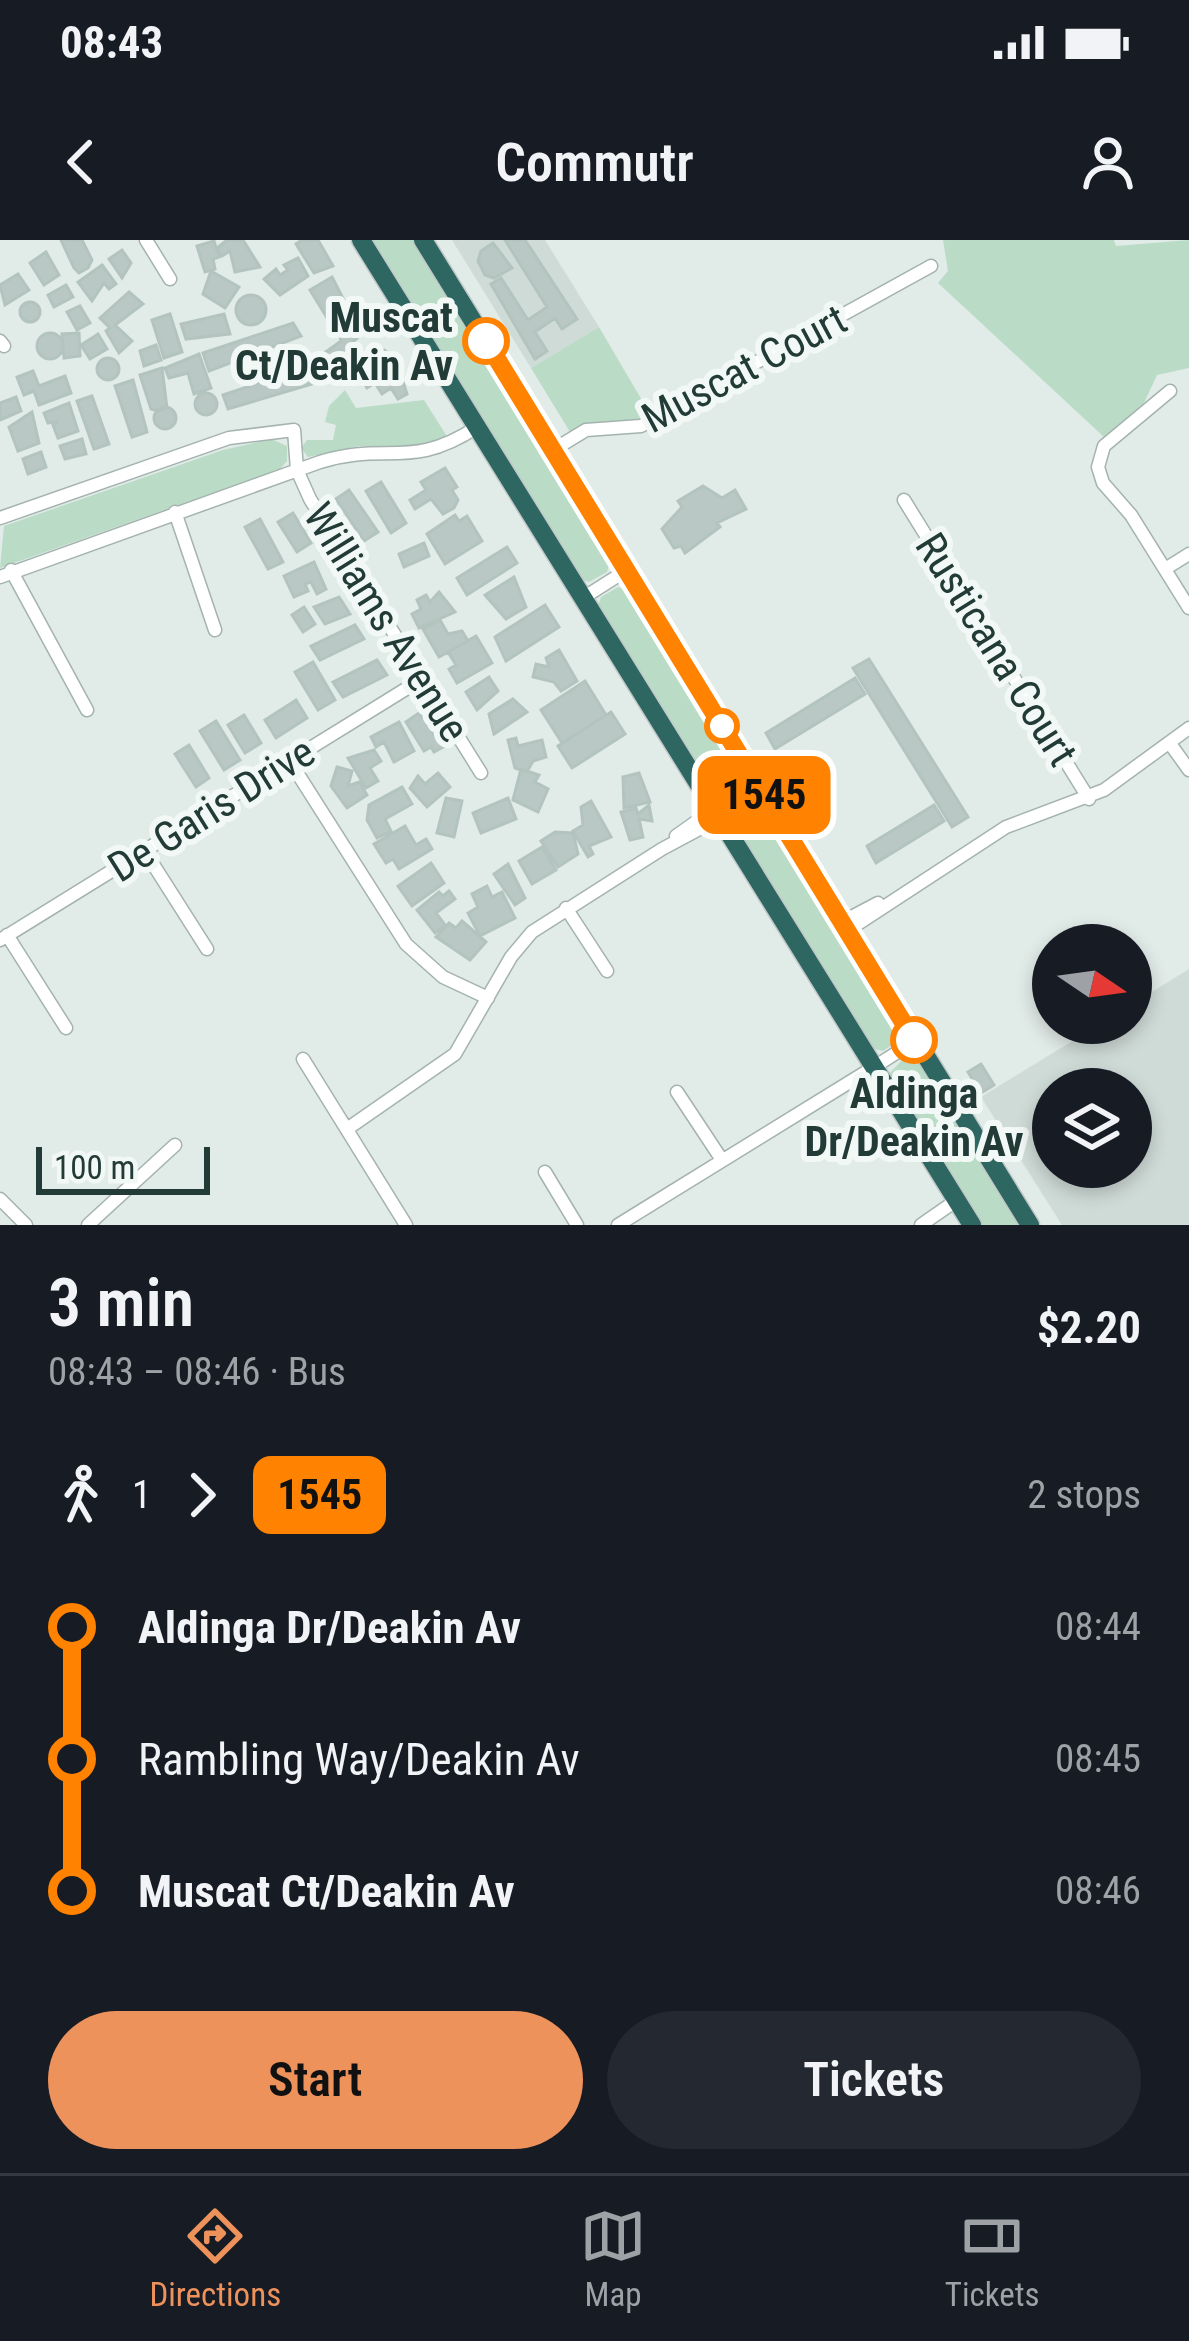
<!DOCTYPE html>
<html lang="en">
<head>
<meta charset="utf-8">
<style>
	:root { --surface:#171b24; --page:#242831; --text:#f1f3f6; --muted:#9ea1a6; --line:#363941; --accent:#ee925c }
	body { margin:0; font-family:"Roboto Condensed",sans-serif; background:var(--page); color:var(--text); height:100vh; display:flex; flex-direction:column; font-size:45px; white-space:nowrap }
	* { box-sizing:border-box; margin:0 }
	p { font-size:39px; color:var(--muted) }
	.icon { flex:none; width:66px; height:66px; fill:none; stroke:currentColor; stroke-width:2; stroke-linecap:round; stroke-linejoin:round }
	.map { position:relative; height:985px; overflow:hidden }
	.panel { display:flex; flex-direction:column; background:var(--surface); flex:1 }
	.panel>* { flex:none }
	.badge { padding:0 24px; border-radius:18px; font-size:42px; line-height:78px }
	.needle { width:78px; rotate:103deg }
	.controls { position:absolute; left:1032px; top:684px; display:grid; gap:24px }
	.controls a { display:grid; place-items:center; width:120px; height:120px; border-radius:50%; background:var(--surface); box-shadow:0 6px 18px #0003; font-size:60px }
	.scale { position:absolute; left:36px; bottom:30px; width:174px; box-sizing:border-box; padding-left:12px; border:6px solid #223b37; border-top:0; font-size:33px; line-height:42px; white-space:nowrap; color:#223b37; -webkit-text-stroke:9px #f1f8f5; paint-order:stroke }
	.map>.badge { position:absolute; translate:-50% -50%; box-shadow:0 0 0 6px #fff }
	.legs { display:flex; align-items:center; gap:18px; height:132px; padding:0 48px; font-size:39px }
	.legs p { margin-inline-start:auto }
	.head { display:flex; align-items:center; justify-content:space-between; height:204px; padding:0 48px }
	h1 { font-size:66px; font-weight:600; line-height:90px }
	.action { display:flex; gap:24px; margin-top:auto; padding:24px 48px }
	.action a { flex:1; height:138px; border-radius:72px; background:var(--accent); color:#111; font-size:48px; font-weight:600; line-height:138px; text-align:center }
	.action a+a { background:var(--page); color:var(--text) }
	ul { padding:0 48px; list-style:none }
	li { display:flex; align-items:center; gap:42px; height:132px; font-size:45px }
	li i { display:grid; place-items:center; width:18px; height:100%; margin:0 15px; background:currentColor }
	li i::after { content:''; width:30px; height:30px; margin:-15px; border:9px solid; border-radius:50%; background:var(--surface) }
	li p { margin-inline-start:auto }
	li:first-child i { background:linear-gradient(#0000 50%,currentColor 0) }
	li:last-child i { background:linear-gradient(currentColor 50%,#0000 0) }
	.status { display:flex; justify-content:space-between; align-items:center; height:84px; padding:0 60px; background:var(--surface); direction:ltr }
	.status svg { height:33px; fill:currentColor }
	header { display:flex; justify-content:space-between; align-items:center; height:156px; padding:0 48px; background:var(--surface); font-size:54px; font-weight:600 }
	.dock { display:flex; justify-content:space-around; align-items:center; height:168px; border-top:3px solid var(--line); background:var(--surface); font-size:33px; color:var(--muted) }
	.dock a { display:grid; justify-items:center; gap:6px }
	.dock .active { color:var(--accent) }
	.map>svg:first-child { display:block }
	.built { fill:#cfdbd7; fill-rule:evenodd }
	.green { fill:#badcc7 }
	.building { fill:#b9c8c4; stroke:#b3c4bf; stroke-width:3 }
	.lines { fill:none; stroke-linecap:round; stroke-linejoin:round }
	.minor-casing { stroke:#a4b3af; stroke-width:15 }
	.highway-casing { stroke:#c1c8c7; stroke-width:21 }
	.minor { stroke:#fff; stroke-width:12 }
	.highway { stroke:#2e6662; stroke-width:18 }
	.line-1-casing { stroke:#fff; stroke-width:27 }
	.line-1 { stroke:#ff8200; stroke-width:18 }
	.stop-1-dot { fill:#fff; stroke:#ff8200; stroke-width:6 }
	.labels { text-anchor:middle; stroke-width:12; stroke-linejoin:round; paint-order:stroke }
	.stop-label { font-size:42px; font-weight:bold; fill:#223b37; stroke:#f1f8f5; text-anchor:end }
	.street-label { font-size:42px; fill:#223b37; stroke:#f1f8f5 }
</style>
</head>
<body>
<div class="status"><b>08:43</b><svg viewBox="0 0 49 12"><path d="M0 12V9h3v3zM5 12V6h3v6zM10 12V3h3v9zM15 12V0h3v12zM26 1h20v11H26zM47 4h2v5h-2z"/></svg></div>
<header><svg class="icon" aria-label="back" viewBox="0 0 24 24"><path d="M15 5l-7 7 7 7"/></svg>Commutr<svg class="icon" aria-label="person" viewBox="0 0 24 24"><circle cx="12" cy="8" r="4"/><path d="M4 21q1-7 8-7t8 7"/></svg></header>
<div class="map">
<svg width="1189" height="985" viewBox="0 0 1189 985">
	<rect width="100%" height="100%" fill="#e1ebe8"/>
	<path class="built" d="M452,0H545L599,87L531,128Z
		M1189,729V985H1062L981,857L1102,783H1131V765ZM1053,849H1131V927H1053Z"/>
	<path class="green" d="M370,0H414L611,320L607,332L589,342L580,339Z
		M943,0H1114L1116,6L1189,0V128L1157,135L1144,163L1104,197L938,43L948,31Z
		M599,87L650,174C624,191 596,176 570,192L531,128Z
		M345,150L356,168L424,160L448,198L418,207L359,206L308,217L301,208L307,200H333L336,185L325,182L329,166Z
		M271,199L287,206V221L280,229L0,328L4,286L223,210Z
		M618,347L630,351L898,790V801L883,811L871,808L598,366L601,357Z
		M905,817L918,821L1020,985H981L888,835Z"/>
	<path class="building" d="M61,0H82L92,20L88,28L79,33L74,28Z
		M227,0H243L260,27L235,32L230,11L222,16L217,8Z
		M302,0H318L333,26L314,33L296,4Z
		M505,0H525L577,79L562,89L555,78L535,92L547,111L535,119L491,44L501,38L528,80L547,67Z
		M214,1L219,17L213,19L215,29L205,32L197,6Z
		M493,3L512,28L494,38L485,35L478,21L481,11Z
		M122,10L131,23L122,38L109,19Z
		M46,12L59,35L44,45L30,23Z
		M298,18L308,36L280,55L264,39L276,29L280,35L288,30L284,25Z
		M102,25L116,44L109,49L104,43L92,61L78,42Z
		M211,31L239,47L225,68L203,54Z
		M18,34L29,50L5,65L0,45Z
		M332,37L347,66L329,81L310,50Z
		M66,45L73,57L54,67L48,55Z
		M129,52L143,64L115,85L132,101L119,113L106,91L110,88L100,78Z
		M236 70a15 15 0 1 1 30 0a15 15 0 1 1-30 0Z
		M20 72a10 10 0 1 1 20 0a10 10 0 1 1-20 0Z
		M80,66L90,83L77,90L67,72Z
		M170,74L182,112L164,118L152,80Z
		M224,74L230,94L186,99L181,84Z
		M347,80L350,86L360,80L366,90L352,103L360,116L331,136L319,117L341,101L337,86Z
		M293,83L301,96L209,131L203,113Z
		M79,93L80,116L64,118L62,94Z
		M37 106a13 13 0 1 1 26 0a13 13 0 1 1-26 0Z
		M98,94L107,109L90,119L81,105Z
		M156,105L161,120L144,126L140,111Z
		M384,110L395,118L407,154L398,159L391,148L382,154L375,143L367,148L355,128Z
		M199,114L211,148L194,154L188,133L169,138L165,128Z
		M97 129a11 11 0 1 1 22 0a11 11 0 1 1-22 0Z
		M307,127L312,144L228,169L223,155Z
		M162,128L167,168L158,171L151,169L140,135Z
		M33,131L39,146L65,136L71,153L39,165L34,151L24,155L17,137Z
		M133,140L147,192L132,197L115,146Z
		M195 164a11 11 0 1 1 22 0a11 11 0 1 1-22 0Z
		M92,156L109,204L94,209L77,161Z
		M16,157L21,171L0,180V163Z
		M69,163L78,191L58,198L53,185L58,181L48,183L44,173Z
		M154 178a11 11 0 1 1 22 0a11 11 0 1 1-22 0Z
		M32,172L39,203L18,211L9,187Z
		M82,199L86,214L65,219L60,206Z
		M41,212L46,227L28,234L23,219Z
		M445,228L457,247L452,250L458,260L454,268L443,274L431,259L415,269L410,260L426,250L421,242Z
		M381,242L406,283L391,293L366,251Z
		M703,246L722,258L735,250L746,269L717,283L720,287L685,313L681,306L674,308L662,289L682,267L678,261Z
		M349,250L378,292L364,301L336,259Z
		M293,273L311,303L297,312L278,282Z
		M455,275L459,281L467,276L482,301L445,324L427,294Z
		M260,279L283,322L268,329L245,287Z
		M424,303L429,316L404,327L399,314Z
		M507,307L517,323L467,355L457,338Z
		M314,322L326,349L317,354L311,342L305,344L308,351L294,357L284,336Z
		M514,337L526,367L506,379L485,355Z
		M439,352L455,372L419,388L412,374L421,369L417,360L426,355L430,362Z
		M339,357L350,374L325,384L314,367Z
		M545,365L559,387L506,421L495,397Z
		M304,367L315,384L303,392L292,375Z
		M440,380L448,394L462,391L468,401L439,417L423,389Z
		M355,385L364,399L320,420L311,406Z
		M476,396L492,423L457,443L449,429L456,425L448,412Z
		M559,410L577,441L561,451L554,442L533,437L536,424L549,427L546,418Z
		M869,419L968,577L952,587L853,428Z
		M377,420L387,435L343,457L333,442Z
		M313,422L335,460L318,470L295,432Z
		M489,437L498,451L477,470L466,452Z
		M855,438L865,454L775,509L766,493Z
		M585,441L606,475L562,503L541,470Z
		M513,459L527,472L494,494L489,474Z
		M296,460L307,478L276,498L265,480Z
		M611,472L625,494L572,528L558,506Z
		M419,473L443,507L434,512L431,507L424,511L406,482Z
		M244,475L261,503L245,513L228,485Z
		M216,481L240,520L224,530L200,491Z
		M399,482L414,511L394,522L384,502L376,507L371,497Z
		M516,498L518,506L542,500L546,517L533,521L527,532L515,528L508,500Z
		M189,505L209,538L196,547L175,514Z
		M374,510L381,521L370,528L378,541L366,548L348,518Z
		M337,527L352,531L348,546L359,542L367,555L347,568L331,546Z
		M521,529L539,535L535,542L548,549L538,572L513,560Z
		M438,533L450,547L427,567L410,548L418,536L425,544Z
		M639,533L650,562L624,568L623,537Z
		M402,547L412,564L385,579L391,591L377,598L367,580L369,565Z
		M446,558L462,561L454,597L437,593Z
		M508,558L516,579L481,593L473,573Z
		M591,561L611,597L589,606L593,614L588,617L573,591L583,585L581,567Z
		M649,565L652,581L639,579L643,597L630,600L621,572L636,568L638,574Z
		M934,565L944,581L876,623L867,606Z
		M405,586L416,605L426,599L432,609L399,629L393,619L386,623L374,604Z
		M555,592L573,593L578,614L558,627L541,601Z
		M542,607L556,630L532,644L519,621Z
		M431,623L444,643L412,666L398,646Z
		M508,624L525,658L515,665L494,634Z
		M487,646L492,657L502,652L515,678L480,696L468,673L478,667L472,654Z
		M449,651L455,659L436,673L445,685L435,693L417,670L439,652L443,656Z
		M462,681L486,702L470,720L436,697L449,683L456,688Z
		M981,824L994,845L981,853L968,832Z"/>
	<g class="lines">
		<g class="minor-casing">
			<path id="minor" d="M146,0L170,39
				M0,101L4,106
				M1170,151L1104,206L1098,227L1103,243L1131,275L1189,368
				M553,210L586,190L641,186L931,26
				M904,260L1089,559
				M175,272L215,390
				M0,278L229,198L294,190L297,230L310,259L481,533
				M1165,329L1189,314
				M11,330L87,470
				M0,337L320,222C387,201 410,231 477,187
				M583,358L627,330
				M1171,505L1189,530
				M289,520L406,704L443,737L488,758
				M676,596L714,569
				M144,610L207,709
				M566,668L607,731
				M842,682L878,663
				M847,691L1006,587L1104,550L1189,488
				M7,695L66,788
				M0,700L422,439
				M303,819L406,985
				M871,829L915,801
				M677,852L722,920
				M347,889L455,814L511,717L532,692L662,609L720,578
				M545,932L577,985
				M0,959L26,985
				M88,985L175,905
				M618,985L874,827
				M921,985L957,960"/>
		</g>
		<g class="highway-casing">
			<path id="highway" d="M361,0L972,985
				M423,0L1030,985"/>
		</g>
		<use href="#minor" class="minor"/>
		<use href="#highway" class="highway"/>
	</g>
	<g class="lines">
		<g class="line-1-casing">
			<path id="line-1" d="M486,101L914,800"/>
		</g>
		<use href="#line-1" class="line-1"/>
	</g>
	<g class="stop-1-dot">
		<circle cx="486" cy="101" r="21"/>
		<circle cx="722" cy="486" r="15"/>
		<circle cx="914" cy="800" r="21"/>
	</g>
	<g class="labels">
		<g class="stop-label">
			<text x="453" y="92">Muscat<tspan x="453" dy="48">Ct/Deakin Av</tspan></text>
			<text x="914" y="868" text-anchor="middle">Aldinga<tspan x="914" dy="48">Dr/Deakin Av</tspan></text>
		</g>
		<g class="street-label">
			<text transform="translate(744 128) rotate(-28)" y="15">Muscat Court</text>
			<text transform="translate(387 382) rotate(58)" y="15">Williams Avenue</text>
			<text transform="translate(997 409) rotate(58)" y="15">Rusticana Court</text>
			<text transform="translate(211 569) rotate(-32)" y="15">De Garis Drive</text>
		</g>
	</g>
</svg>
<div class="controls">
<a><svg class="needle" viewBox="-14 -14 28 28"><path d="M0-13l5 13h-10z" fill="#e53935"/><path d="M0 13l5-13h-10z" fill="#9ea1a6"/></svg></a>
<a><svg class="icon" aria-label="layers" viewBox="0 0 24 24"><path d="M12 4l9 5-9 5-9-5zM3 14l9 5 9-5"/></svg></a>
</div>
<div class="scale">100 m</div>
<b class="badge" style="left:764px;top:555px;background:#ff8200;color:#111">1545</b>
</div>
<section class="panel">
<div class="head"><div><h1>3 min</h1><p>08:43 – 08:46 · Bus</p></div><b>$2.20</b></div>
<div class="legs"><svg class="icon" aria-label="walk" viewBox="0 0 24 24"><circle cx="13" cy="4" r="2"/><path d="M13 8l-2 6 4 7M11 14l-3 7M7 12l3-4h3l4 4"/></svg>1<svg class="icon" aria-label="forward" viewBox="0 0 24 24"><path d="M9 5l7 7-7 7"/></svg><b class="badge" style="background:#ff8200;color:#111">1545</b><p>2 stops</p></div>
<ul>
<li><i style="color:#ff8200"></i><b>Aldinga Dr/Deakin Av</b><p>08:44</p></li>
<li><i style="color:#ff8200"></i><span>Rambling Way/Deakin Av</span><p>08:45</p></li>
<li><i style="color:#ff8200"></i><b>Muscat Ct/Deakin Av</b><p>08:46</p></li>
</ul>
<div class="action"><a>Start</a><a>Tickets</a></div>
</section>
<nav class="dock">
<a class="active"><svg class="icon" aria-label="directions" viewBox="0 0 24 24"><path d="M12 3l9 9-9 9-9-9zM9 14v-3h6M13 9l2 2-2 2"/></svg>Directions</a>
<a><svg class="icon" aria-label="map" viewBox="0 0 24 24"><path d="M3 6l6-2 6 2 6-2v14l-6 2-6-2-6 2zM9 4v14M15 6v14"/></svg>Map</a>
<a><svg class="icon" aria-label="tickets" viewBox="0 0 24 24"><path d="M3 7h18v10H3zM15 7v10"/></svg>Tickets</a>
</nav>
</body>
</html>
